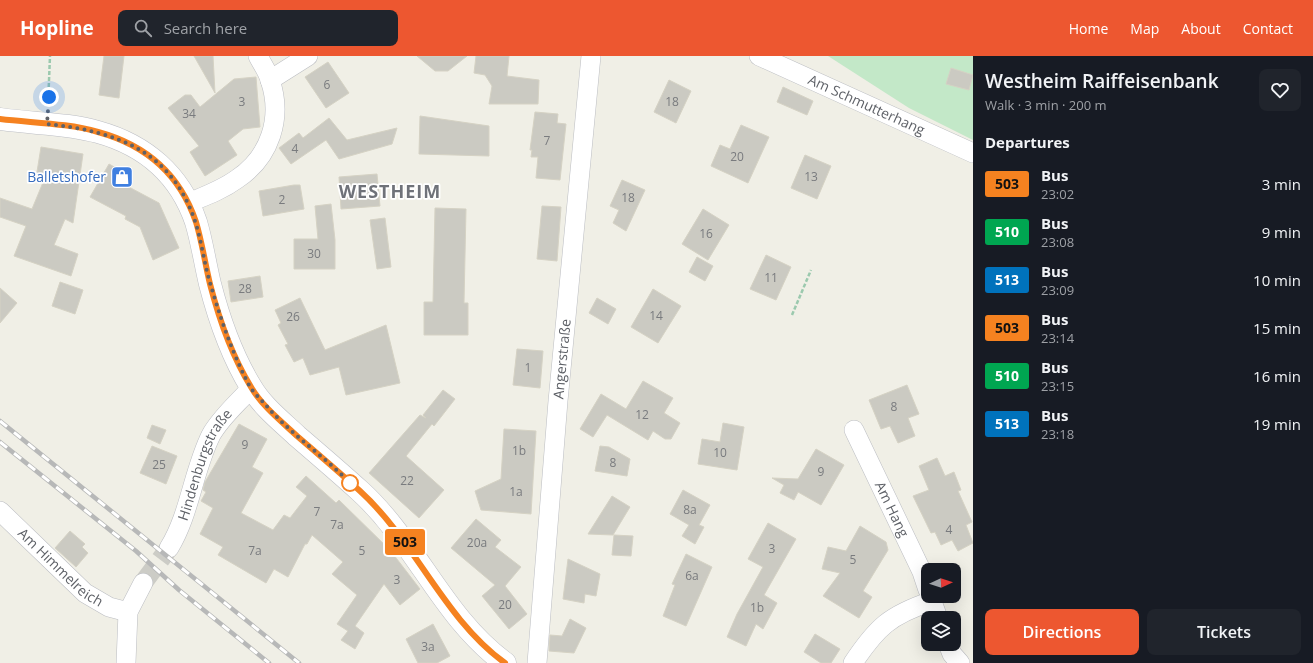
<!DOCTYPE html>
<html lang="en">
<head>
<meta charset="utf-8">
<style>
	:root { --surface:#171b24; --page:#20242c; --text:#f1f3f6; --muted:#9ea1a6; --accent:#ed5730 }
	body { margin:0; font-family:"Open Sans",sans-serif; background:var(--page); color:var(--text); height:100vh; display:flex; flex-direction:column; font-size:15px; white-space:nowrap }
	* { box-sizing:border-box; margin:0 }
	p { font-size:13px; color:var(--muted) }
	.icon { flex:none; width:22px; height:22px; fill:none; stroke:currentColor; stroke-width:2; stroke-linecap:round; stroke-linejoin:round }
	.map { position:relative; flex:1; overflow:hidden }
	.details { display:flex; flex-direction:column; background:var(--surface); width:340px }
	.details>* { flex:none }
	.badge { padding:0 8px; border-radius:3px; font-size:14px; line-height:26px }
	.needle { width:26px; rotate:87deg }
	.fabs { position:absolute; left:921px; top:507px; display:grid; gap:8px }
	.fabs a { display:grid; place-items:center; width:40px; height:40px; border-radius:8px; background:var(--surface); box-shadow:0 4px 16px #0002; font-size:20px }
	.you { position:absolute; width:20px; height:20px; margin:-10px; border:3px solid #fff; border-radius:50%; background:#1a73e8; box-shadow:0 0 0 6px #1a73e833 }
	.map>.badge { position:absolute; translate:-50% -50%; box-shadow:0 0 0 2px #fff }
	h2 { padding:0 12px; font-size:15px; line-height:36px }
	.round { display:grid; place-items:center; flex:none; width:42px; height:42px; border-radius:8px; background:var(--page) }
	.overview { display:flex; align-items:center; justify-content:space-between; height:68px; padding:0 12px }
	h1 { font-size:19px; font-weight:600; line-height:30px }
	.button { display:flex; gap:8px; margin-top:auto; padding:8px 12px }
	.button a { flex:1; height:46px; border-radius:8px; background:var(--accent); color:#fff; font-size:16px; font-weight:600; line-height:46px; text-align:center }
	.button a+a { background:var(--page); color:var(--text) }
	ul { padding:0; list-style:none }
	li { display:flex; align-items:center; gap:12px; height:48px; padding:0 12px }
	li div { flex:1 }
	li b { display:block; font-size:15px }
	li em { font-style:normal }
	li .badge { min-width:44px; font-weight:700; text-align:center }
	header { display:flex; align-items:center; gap:24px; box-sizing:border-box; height:56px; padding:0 20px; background:var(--accent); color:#fff }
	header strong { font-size:19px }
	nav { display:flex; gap:22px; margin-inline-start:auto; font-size:14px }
	.search { width:280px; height:36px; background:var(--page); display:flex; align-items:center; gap:10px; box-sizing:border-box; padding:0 14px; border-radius:8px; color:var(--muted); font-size:15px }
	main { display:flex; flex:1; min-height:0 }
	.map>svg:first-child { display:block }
	.green { fill:#c3e8c8 }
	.building { fill:#cbcac2; stroke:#d5d2c4 }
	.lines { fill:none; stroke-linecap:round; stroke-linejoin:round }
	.street-tunnel { stroke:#ccccc6; stroke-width:19; stroke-dasharray:19 10; stroke-linecap:butt }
	.street-casing { stroke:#bbbdc2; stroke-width:20 }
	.secondary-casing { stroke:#bcbec4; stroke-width:23 }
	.path { stroke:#9bc9ae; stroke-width:2.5; stroke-dasharray:4 2; stroke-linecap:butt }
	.street { stroke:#fff; stroke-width:19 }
	.secondary { stroke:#fff; stroke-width:22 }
	.rail-casing { stroke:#b7b8b8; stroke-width:4.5 }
	.rail { stroke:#fff; stroke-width:3; stroke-dasharray:9; stroke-linecap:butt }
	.line-casing { stroke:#fff; stroke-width:9 }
	.line { stroke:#f58220; stroke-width:6 }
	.walk { stroke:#5e6167; stroke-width:4; stroke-dasharray:0 7.2 }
	.stop-dot { fill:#fff; stroke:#f58220; stroke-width:2 }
	.labels { text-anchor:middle; stroke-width:3.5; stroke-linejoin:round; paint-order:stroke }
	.number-label { font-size:12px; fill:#797b7e }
	.street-label { font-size:14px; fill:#5e6167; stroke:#fff }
	.shop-label { font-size:14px; fill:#366cbe; stroke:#fff; text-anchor:end }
	.district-label { font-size:18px; font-weight:bold; letter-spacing:1px; fill:#6f7279; stroke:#fff }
</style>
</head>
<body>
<header>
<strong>Hopline</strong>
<div class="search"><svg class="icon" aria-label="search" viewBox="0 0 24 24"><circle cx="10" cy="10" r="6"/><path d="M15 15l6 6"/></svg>Search here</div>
<nav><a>Home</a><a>Map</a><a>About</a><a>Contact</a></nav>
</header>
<main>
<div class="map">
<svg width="973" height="607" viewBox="0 0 973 607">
	<rect width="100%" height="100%" fill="#f0efe6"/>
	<path class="green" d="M828,0H973V84L909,52Z"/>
	<path class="building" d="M104,0H124L119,42L99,39Z
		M194,0H213L215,37Z
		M417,0H467L448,15H435Z
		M476,0H509L507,20L539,24L538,48H489L492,30L485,19L474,17Z
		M328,6L349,37L326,52L305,21Z
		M951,12L973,19L969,34L946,28Z
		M256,21L260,71L243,73L228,85L237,99L205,120L190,96L199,90L168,52L185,39H191L200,51L234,23Z
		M669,24L691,35L676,67L654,56Z
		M783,31L813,45L807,59L777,46Z
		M535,56L558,58L557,67L566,68L560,124L536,122L538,101H531L532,94H530Z
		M420,60L489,70V100L419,98Z
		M329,62L347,84L397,72L392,88L339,103L326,84L291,108L279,92L299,77L303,82Z
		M741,69L769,81L748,127L711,110L720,89L730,93Z
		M41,91L83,98L73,167L65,163L54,189L78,198L71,220L14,200L26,170L0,161V142L32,153L44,124L36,122Z
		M805,99L831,110L817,143L791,132Z
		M109,108L132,121L127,130L159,147L179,192L153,204L140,171L125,163L126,160L90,141Z
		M377,118L380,150L341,153L339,121Z
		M622,124L645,134L626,175L613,167L619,154L610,150Z
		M294,129H300L304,153L263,160L259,135Z
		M331,148L335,184V213H294V183H318L315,150Z
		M542,150L561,151L557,205L537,203Z
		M435,152L466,153L464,247H468V279H424V246H433Z
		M703,153L729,169L708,204L682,188Z
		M385,162L391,211L377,213L370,164Z
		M766,199L791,211L776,244L750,233Z
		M697,201L713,210L705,225L689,216Z
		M260,220L263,241L231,246L228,225Z
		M60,226L83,234L75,258L52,250Z
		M0,232L17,247L0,267Z
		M653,233L681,250L658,287L631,271Z
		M300,242L325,294L386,269L400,327L346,339L339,311L310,319L303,302L294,306L285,289L288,288L278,269L281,267L275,254Z
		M597,242L616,253L608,268L589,257Z
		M517,293L543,295L540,332L513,329Z
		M643,325L673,342L664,357L680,367L671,383H665L653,375L648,384L607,359L593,381L580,373L601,338L626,353Z
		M907,329L919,358L908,362L915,380L898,387L890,370L881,373L869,344Z
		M443,334L455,343L434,370L432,368L406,400L444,434L419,462L369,417L420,359L426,362L423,359Z
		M723,367L744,371L737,414L698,408L702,383L720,386Z
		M239,368L267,383L252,411L263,417L241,457L273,474L284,459L290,462L307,440L296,431L306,420L336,447L339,444L390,494L420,533L400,549L384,528L355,570L364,577L355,593L341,584L348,575L337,568L357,539L332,518L343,506L312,479L307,488H305L288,521L274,513L266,527L218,499L223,491L200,478L213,452L201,445L206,436L203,434L205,426Z
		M152,369L166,374L160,388L147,382Z
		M504,373L536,375L531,458L481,454L475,435L501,423Z
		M152,390L177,400L166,428L140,417Z
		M600,390L609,391L630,403L627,420L595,415Z
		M816,393L844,409L821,449L798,436L794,444L780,437L784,429L772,422L798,423Z
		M937,402L945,420L954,416L961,434L958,435L972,466L966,469L973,487L958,495L952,484L941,489L935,476L931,477L913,440L929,434L919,410Z
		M683,434L710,449L699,469L704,471L695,488L682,480L689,469L670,458Z
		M612,440L630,451L613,479L588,478Z
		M476,463L501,484L495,491L521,511L505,530L527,558L509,573L482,540L495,529L451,492Z
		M768,467L796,483L764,539L777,547L763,573L756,568L746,590L727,581L737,558L763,511L748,503Z
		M860,470L886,486L888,494L863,535L872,541L859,562L823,540L840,517L822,513L828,491L846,495Z
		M70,475L85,488L82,491L88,497L76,511L55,492Z
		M614,479L633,480L631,500L612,499Z
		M686,498L712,511L686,570L663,560L675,529L672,528Z
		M568,503L600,518L596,540L585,538L584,547L563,543Z
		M570,563L586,572L574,597L549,595L550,579L562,580Z
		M433,568L450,600L437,607H418L406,583Z
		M815,578L840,593L831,607H821L804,596Z"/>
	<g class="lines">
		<path class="street-tunnel" d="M143,527L169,492"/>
		<g class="street-casing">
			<g id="street">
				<path id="s1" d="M759,0L973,97"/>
				<path d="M270,24L308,0"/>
				<path d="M188,147C205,140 222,134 237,123C270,101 283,62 270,24C268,16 262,8 258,0"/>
				<path id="s2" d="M854,374L922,516L928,534"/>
				<path id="s3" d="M0,455L85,537L109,551L128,556"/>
				<path id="s4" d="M169,492C190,458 193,415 211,379C221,361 238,347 251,332"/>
				<path d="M930,540L938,562"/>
				<path d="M948,588L952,598L960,607"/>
				<path d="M126,607L128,556L143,527"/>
				<path id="s5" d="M537,607L558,345L591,0"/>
				<path d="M853,607C877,571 890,559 932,545"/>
			</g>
		</g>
		<g class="secondary-casing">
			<path id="secondary" d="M0,63C33,68 67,67 98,76C145,89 180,119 196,166C202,186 205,207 210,228C219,263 232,300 251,331C262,350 281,365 297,380C318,398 339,416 360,435C416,486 443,562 505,607"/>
		</g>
		<path class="path" d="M48,49L50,0
			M792,259L811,214"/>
		<use href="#street" class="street"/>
		<use href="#secondary" class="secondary"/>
		<g class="rail-casing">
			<path id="rail" d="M0,365L299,607
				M0,386L136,495L179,534L269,607"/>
		</g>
		<use href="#rail" class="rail"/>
	</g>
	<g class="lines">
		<g class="line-casing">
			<path id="line" d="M0,63C33,67 67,67 98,76C146,89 180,119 196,166C202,186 205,207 210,228C219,263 232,300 251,331C262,350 281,365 297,380C318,398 339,416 360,435C416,486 443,562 505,607"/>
		</g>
		<use href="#line" class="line"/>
		<path class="walk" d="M49,41L47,68C115,75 171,94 195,165C202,186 204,208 211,230C221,264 233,299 250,331C254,337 259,342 264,347C289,377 323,399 350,427"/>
	</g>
	<defs>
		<g id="shop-square" transform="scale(1.15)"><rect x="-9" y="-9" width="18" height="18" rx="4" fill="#3f7fe0" stroke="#fff"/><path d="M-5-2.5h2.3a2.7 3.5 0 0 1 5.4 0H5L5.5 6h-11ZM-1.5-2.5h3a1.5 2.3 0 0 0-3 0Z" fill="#fff"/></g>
	</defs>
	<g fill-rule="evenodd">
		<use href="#shop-square" x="122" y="121"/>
	</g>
	<circle class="stop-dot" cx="350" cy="427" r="8"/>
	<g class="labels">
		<g class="number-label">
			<text x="327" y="33">6</text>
			<text x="242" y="50">3</text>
			<text x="672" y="50">18</text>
			<text x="189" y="62">34</text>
			<text x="547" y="89">7</text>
			<text x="295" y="97">4</text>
			<text x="737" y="105">20</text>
			<text x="811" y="125">13</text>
			<text x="628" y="146">18</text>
			<text x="282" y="148">2</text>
			<text x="706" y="182">16</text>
			<text x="314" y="202">30</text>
			<text x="771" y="226">11</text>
			<text x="245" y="237">28</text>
			<text x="656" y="264">14</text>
			<text x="293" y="265">26</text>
			<text x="528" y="316">1</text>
			<text x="894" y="355">8</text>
			<text x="642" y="363">12</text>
			<text x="245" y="393">9</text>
			<text x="519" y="399">1b</text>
			<text x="720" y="401">10</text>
			<text x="613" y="411">8</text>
			<text x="159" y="413">25</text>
			<text x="821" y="420">9</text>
			<text x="407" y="429">22</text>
			<text x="516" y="440">1a</text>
			<text x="690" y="458">8a</text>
			<text x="317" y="460">7</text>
			<text x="337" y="473">7a</text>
			<text x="949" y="478">4</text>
			<text x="477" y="491">20a</text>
			<text x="772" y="497">3</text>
			<text x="255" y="499">7a</text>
			<text x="362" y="499">5</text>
			<text x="853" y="508">5</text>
			<text x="692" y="524">6a</text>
			<text x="397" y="528">3</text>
			<text x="505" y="553">20</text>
			<text x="757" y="556">1b</text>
			<text x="428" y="595">3a</text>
		</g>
		<g class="street-label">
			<text dy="5" stroke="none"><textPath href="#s1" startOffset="118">Am Schmutterhang</textPath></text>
			<text dy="5" stroke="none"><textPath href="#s5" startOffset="305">Angerstraße</textPath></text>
			<text dy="5" stroke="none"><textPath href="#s4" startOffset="91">Hindenburgstraße</textPath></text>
			<text dy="5" stroke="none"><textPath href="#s2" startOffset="88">Am Hang</textPath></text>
			<text dy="5" stroke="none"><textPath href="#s3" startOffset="83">Am Himmelreich</textPath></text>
		</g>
		<g class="shop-label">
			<text x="106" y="126">Balletshofer</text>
		</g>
		<g class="district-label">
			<text x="390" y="142">WESTHEIM</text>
		</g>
	</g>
</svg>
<div class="fabs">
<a><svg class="needle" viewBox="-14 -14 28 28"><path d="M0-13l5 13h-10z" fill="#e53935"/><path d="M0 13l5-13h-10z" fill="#9ea1a6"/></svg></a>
<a><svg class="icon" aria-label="layers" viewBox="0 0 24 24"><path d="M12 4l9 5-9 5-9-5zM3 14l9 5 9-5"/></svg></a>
</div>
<div class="you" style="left:49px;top:41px"></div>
<b class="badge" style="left:405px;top:486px;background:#f58220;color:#111">503</b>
</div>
<section class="details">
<div class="overview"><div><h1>Westheim Raiffeisenbank</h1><p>Walk · 3 min · 200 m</p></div><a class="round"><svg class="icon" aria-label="heart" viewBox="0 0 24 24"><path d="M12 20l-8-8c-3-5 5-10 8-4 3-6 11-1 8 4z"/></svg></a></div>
<h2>Departures</h2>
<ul>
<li><span class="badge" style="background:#f58220;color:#111">503</span><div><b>Bus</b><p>23:02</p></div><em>3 min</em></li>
<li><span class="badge" style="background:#00a651;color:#fff">510</span><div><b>Bus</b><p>23:08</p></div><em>9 min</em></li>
<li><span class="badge" style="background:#0072bc;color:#fff">513</span><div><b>Bus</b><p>23:09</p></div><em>10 min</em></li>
<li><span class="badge" style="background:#f58220;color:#111">503</span><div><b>Bus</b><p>23:14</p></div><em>15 min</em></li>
<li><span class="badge" style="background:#00a651;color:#fff">510</span><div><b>Bus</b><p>23:15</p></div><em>16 min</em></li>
<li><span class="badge" style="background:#0072bc;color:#fff">513</span><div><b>Bus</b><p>23:18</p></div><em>19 min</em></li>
</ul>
<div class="button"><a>Directions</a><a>Tickets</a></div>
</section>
</main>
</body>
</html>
